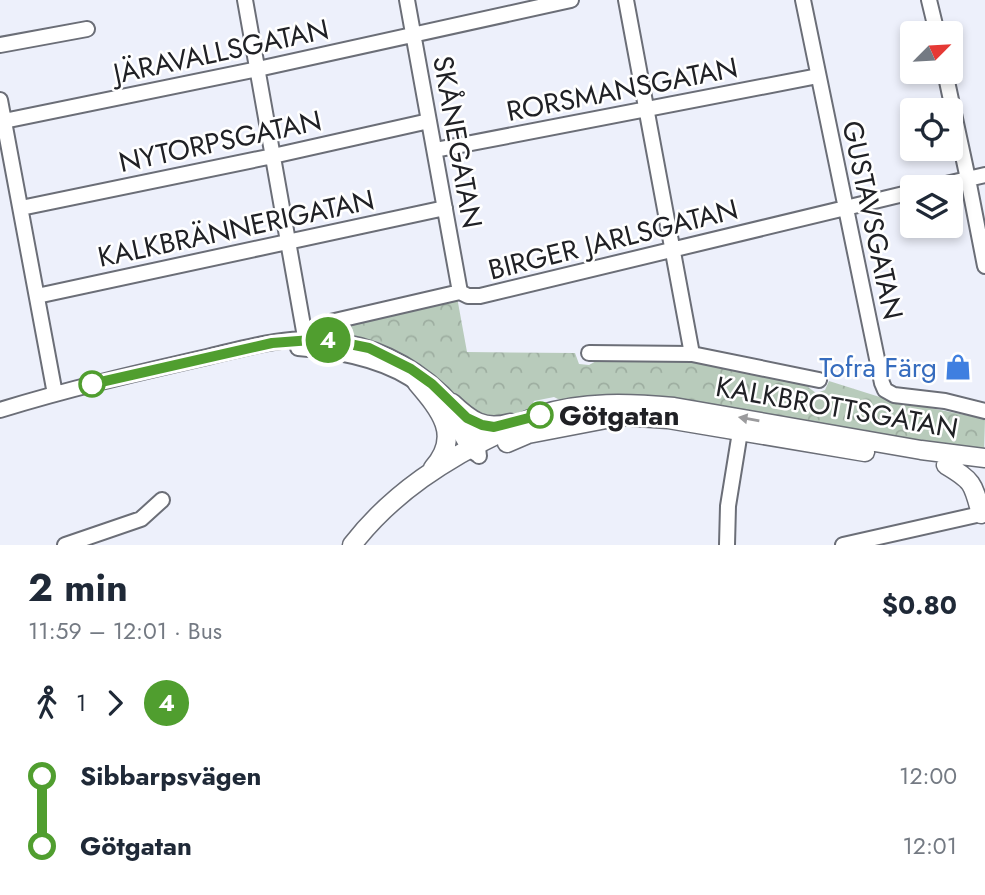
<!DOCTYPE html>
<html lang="en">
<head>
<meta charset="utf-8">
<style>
	:root { --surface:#fff; --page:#f6f6f7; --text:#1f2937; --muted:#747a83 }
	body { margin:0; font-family:Jost,sans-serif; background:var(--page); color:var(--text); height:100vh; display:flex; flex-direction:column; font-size:26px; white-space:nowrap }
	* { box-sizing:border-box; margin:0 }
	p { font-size:23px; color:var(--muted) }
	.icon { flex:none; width:38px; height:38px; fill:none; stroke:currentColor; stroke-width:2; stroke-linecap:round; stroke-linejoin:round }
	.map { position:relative; height:545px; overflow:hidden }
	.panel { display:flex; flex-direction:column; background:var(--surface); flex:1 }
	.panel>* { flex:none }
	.badge { padding:0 14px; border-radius:23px; font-size:24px; line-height:46px }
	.needle { width:46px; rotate:66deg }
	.tools { position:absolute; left:900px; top:21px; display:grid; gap:14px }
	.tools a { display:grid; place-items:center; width:63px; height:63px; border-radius:7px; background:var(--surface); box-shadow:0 4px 10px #0003; font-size:35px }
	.map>.badge { position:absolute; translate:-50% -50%; box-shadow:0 0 0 4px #fff }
	.legs { display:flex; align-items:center; gap:10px; height:77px; padding:0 28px; font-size:23px }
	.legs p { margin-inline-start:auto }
	.overview { display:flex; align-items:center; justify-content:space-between; height:119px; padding:0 28px }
	h1 { font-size:38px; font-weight:700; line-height:52px }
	ul { padding:0 28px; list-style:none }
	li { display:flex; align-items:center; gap:24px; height:70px; font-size:26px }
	li i { display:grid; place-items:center; width:10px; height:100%; margin:0 9px; background:currentColor }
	li i::after { content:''; width:18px; height:18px; margin:-9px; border:5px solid; border-radius:50%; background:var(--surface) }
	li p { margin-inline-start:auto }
	li:first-child i { background:linear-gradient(#0000 50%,currentColor 0) }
	li:last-child i { background:linear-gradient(currentColor 50%,#0000 0) }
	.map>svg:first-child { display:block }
	.park { fill:url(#park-crowns) }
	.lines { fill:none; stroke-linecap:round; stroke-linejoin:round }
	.minor-casing { stroke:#6b6e77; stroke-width:18 }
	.major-casing { stroke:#6b6e77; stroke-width:21 }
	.minor { stroke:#fff; stroke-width:14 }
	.major { stroke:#fff; stroke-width:18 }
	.oneway { fill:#9b9b9d }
	.line-1-casing { stroke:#fff; stroke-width:16 }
	.line-1 { stroke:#509e2f; stroke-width:10 }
	.stop-1-dot { fill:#fff; stroke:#509e2f; stroke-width:3.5 }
	.labels { text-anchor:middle; stroke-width:5; stroke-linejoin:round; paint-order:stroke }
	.street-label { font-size:28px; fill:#202125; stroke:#fff }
	.shop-label { font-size:28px; fill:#366cbe; stroke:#fff; text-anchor:end }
	.stop-label { font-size:28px; font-weight:bold; fill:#202125; stroke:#fff; text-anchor:start }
</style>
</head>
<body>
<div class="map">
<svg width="985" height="545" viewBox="0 0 985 545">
	<defs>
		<pattern id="park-crowns" width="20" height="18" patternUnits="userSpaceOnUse" patternTransform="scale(1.75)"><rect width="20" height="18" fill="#b8cbbb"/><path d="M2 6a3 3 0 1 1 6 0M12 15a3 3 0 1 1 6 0" fill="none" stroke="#9eaea1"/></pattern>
	</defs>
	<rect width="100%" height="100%" fill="#edf0fb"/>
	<path class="park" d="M457,297L467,352L575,353L579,364L589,365L600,359H699L804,381L808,387L816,393L825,390L829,381L886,399L985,419L984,452L562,401L554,397L534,401L530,410L502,422L484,421L457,401L444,385L423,369L318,334L312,328Z"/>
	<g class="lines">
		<g class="minor-casing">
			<path id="minor" d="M245,0L307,348
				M407,0L460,292
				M626,0L692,354
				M803,0L882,383L885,390L894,395L945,401L985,411
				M929,0L937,33
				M0,45L87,29
				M945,72L968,179
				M0,100L55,394
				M4,121L258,69L571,0
				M435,150L818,76
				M968,179L985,266
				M933,187L985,175
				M21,208L273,156L429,121
				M37,296L445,208
				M326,323L460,292L468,296H480L912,192
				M298,348C338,351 388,360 421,386
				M589,353L692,354L819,380
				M446,409L469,449L478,455
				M0,410C68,389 137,373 207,357C245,348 288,335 328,340C371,344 410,363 442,393C458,410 478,432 479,456
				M65,545L141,519L162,500
				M727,545L728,506L740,432
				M843,545L985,513"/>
		</g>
		<g class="major-casing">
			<path id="major" d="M417,383C440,410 462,436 433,468
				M452,403C470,420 484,431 510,423
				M507,443L528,434L622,416L668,419L865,452
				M946,465C973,481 973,483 981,514
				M352,545C392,493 447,458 506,430C517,425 529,419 540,415C583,401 630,403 674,407L921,450L985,458"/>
		</g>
		<use href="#minor" class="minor"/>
		<use href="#major" class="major"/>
	</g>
	<defs><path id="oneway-solid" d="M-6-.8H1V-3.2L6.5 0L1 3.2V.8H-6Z" transform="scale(1.75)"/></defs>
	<use class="oneway" href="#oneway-solid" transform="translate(749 419) rotate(-170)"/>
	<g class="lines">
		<g class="line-1-casing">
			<path id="line-1" d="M92,384L272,343L325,339L369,348L411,369L432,384L467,418L482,425L494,427L540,415"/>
		</g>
		<use href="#line-1" class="line-1"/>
	</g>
	<defs>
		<g id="shop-bare" transform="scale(2.1)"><path d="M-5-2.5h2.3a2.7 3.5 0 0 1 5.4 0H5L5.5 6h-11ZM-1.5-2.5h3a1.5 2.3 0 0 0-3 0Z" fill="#3f7fe0" stroke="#fff" stroke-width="2.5" paint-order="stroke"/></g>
	</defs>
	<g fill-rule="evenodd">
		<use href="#shop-bare" x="958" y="367"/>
	</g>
	<g class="stop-1-dot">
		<circle cx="92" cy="384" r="12"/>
		<circle cx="540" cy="415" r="12"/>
	</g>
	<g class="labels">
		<g class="street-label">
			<text transform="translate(221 51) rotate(-12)" y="10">JÄRAVALLSGATAN</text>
			<text transform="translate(622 89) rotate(-11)" y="10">RORSMANSGATAN</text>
			<text transform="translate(220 141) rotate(-12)" y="10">NYTORPSGATAN</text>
			<text transform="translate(458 142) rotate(80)" y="10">SKÅNEGATAN</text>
			<text transform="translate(873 220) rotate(78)" y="10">GUSTAVSGATAN</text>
			<text transform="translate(236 228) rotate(-12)" y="10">KALKBRÄNNERIGATAN</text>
			<text transform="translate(613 239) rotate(-14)" y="10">BIRGER JARLSGATAN</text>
			<text transform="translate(837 407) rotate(10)" y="10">KALKBROTTSGATAN</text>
		</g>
		<g class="shop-label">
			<text x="937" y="377">Tofra Färg</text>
		</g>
		<g class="stop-label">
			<text x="559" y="425">Götgatan</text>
		</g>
	</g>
</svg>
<div class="tools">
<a><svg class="needle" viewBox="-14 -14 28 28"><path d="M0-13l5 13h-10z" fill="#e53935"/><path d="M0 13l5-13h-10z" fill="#747a83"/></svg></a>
<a><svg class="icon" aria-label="locate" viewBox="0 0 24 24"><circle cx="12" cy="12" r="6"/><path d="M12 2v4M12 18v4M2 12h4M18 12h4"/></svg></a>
<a><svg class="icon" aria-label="layers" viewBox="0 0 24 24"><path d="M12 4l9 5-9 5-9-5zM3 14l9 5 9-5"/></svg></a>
</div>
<b class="badge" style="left:328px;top:340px;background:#509e2f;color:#fff">4</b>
</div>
<section class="panel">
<div class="overview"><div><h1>2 min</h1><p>11:59 – 12:01 · Bus</p></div><b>$0.80</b></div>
<div class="legs"><svg class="icon" aria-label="walk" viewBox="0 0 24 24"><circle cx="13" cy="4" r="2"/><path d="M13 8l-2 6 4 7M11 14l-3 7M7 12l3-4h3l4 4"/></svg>1<svg class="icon" aria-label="forward" viewBox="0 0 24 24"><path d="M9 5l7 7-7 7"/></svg><b class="badge" style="background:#509e2f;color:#fff">4</b></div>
<ul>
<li><i style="color:#509e2f"></i><b>Sibbarpsvägen</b><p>12:00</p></li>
<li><i style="color:#509e2f"></i><b>Götgatan</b><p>12:01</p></li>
</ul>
</section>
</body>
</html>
